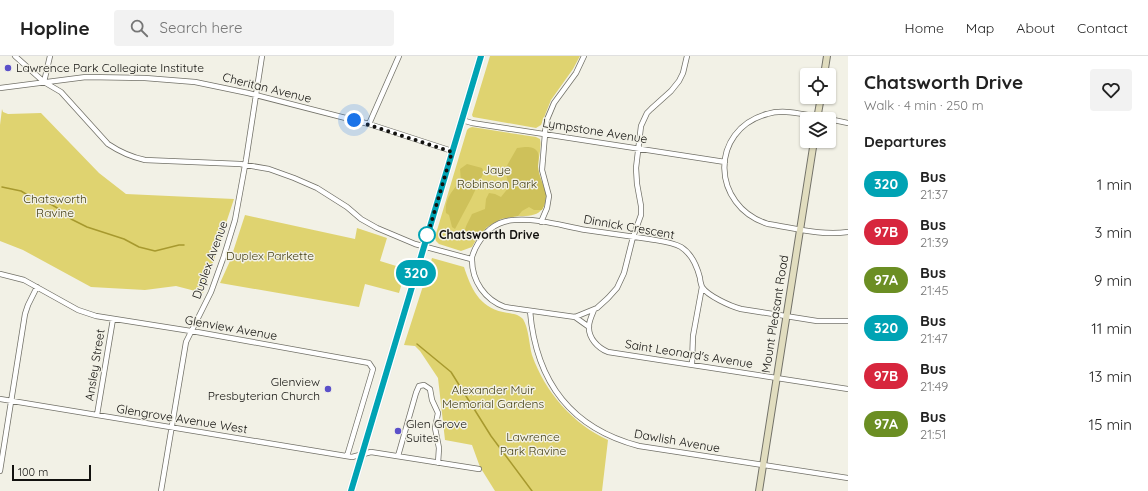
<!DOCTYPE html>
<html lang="en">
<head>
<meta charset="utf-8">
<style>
	:root { --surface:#fff; --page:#f2f2f2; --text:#222; --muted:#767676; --line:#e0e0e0 }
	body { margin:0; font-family:Quicksand,sans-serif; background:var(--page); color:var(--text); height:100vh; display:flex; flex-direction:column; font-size:15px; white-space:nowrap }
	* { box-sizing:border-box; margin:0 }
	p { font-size:13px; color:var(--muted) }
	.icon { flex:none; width:22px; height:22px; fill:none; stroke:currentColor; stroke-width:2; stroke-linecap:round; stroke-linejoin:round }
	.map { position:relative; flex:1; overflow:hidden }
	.details { display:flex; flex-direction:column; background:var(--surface); width:300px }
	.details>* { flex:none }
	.badge { padding:0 8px; border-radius:13px; font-size:14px; line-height:26px }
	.fabs { position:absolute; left:800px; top:12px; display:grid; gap:8px }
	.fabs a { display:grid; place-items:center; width:36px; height:36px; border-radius:4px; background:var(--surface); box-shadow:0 1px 3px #0004; font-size:20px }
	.scale { position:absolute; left:12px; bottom:10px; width:79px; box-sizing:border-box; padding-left:4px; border:2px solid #12110e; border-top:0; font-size:11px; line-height:14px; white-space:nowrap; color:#12110e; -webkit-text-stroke:3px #f2f1e6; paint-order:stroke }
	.you { position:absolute; width:20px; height:20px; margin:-10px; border:3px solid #fff; border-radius:50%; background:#1a73e8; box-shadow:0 0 0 6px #1a73e833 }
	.map>.badge { position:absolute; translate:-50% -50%; box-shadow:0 0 0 2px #fff }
	h2 { padding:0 16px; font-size:15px; line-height:36px }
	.round { display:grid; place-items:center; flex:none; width:42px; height:42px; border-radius:4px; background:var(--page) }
	.head { display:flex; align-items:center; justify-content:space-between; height:68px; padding:0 16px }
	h1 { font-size:19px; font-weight:700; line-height:30px }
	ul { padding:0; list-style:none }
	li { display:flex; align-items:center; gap:12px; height:48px; padding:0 16px }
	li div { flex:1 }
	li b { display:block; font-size:15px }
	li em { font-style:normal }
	li .badge { min-width:44px; font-weight:700; text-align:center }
	header { display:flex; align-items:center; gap:24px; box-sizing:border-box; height:56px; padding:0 20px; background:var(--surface); border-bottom:1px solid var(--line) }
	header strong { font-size:19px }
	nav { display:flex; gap:22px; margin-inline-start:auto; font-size:14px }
	.search { width:280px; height:36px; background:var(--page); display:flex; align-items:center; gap:10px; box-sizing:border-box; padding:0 14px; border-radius:4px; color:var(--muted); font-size:15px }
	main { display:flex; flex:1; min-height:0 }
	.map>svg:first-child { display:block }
	.green { fill:#dfd370 }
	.forest { fill:#cec15a }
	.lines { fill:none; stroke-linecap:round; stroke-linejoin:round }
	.stream { stroke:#a7992e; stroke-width:1.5 }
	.minor-casing { stroke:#727168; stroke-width:6 }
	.secondary-casing { stroke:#727168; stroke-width:8 }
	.primary-casing { stroke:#d0cfcf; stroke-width:9 }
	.minor { stroke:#fff; stroke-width:4.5 }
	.secondary { stroke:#e1ddbf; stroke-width:6 }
	.primary { stroke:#c3bb7f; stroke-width:7 }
	.line-casing { stroke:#fff; stroke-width:9 }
	.line { stroke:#00a3b4; stroke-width:6 }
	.walk { stroke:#12110e; stroke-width:4; stroke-dasharray:0 7.2 }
	.poi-dot { fill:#5b50c9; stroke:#f2f1e6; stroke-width:1.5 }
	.stop-dot { fill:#fff; stroke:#00a3b4; stroke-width:2 }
	.labels { text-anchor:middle; stroke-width:3; stroke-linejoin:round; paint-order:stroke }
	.poi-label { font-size:12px; fill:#12110e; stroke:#f2f1e6; text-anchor:start }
	.street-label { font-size:12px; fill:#12110e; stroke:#f2f1e6 }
	.park-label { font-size:12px; fill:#443f13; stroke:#f2f1e6 }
	.stop-label { font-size:12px; font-weight:bold; fill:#12110e; stroke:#f2f1e6; text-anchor:start }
</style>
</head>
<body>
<header>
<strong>Hopline</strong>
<div class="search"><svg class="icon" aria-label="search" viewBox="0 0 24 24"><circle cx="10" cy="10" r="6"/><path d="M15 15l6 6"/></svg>Search here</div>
<nav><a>Home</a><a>Map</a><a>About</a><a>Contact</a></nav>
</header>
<main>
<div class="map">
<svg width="848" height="435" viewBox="0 0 848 435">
	<rect width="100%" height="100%" fill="#f2f1e6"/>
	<path class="green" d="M490,0H580L573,13L551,44L541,69L536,72L473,61L472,59Z
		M2,53L3,56L8,58L41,57L99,117L126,138L234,143L203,237L176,230L145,234L91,231L23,194L0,185V69Z
		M472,71L536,81L540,83C542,92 538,102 538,111C539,122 547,133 545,144C543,168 515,156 500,163C486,169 479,179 472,191L461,195L439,188L436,185L435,181L467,74L469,72Z
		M245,159L355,183L357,172L387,182L380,205L406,213L399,237L365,228L359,251L220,227L230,205Z
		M432,202L464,211C471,232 479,251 503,256C511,258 517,257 523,263C529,273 529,288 532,299C545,336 573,368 608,384L602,435H495L480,411L472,389L445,384L438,322L420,295L415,290L404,289Z"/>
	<path class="forest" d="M525,91C529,91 534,91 537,95C540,100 538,105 538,110C538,120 544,129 546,138C546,144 545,149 542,154H534L529,151L522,155L518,160L501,163L487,171L477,182L469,185L466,184C462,174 468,167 472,158L485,153L486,143L489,137L495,138L501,141L509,131L505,113L517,92Z
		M467,108L482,112L484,116L471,143L455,173L452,171L449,159L446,157C444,144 453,133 461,125L460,113Z"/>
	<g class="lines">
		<path class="stream" d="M2,131L21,135L36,144L47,146L59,153L71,163L87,171L124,183L139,191L155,195L179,189H184
			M417,288L451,316L491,380L532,435"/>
		<g class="minor-casing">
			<path id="minor" d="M15,0L44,26L61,36L108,88C120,96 131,101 145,104L240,108L269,113L294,122L317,132L347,151L361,163L377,172L415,188L471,203
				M687,0L683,17L679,25L671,35L651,53L647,57L641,70L636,112L637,128L641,150V159L633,181L624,217L617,232L608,242L597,252L575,261L505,251C485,244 472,225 472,204C471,201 474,196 475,193C483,177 496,165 514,164C538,162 563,170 586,174C607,177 628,180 649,183C660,185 672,186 681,191C692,198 697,210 700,222C700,224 701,228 702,231C708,240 730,250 741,253L817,265H848
				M44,26L50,0
				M0,32L86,21L145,22L195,26L248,37L369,68L452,95
				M828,63C809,60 786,52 767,58C709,74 711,150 768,168C794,172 822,180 848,176
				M829,63L848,67
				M462,64L472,67L725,106
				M369,68L399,0
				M541,166L547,152L549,140L542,114L546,66L554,47L576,17L584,0
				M0,218L24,224L78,254L96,260L197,276L369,307L373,313L347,400
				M594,254C592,259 589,265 589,270C588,282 598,292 608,296L848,333
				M530,255C536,325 570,372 639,390L848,422
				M575,261L589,271
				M692,308L693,280L702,231
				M0,343L352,401L371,396L479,413
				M97,359L113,263
				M398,400L416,337L419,330L424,329L430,333L432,344L438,357L435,372L439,392L438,407
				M0,415L25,258L28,249L37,231
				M161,435L186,286L211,236L224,200L235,164L246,104L262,0"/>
		</g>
		<g class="secondary-casing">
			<path id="secondary" d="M824,19L827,0
				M817,63L821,41
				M759,435L814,85"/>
		</g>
		<g class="primary-casing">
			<path id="primary" d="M351,435L481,0"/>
		</g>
		<use href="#minor" class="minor"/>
		<use href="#secondary" class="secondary"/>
		<use href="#primary" class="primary"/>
	</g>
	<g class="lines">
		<g class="line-casing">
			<path id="line" d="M351,435L481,0"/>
		</g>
		<use href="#line" class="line"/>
		<path class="walk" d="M354,64L452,96L427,181V179"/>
	</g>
	<g class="poi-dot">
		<circle cx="8" cy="12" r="4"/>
		<circle cx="328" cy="333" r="4"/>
		<circle cx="398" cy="375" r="4"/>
	</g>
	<circle class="stop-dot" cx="427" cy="179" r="8"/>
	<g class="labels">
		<g class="poi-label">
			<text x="16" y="16">Lawrence Park Collegiate Institute</text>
			<text x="320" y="330" text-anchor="end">Glenview<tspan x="320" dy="14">Presbyterian Church</tspan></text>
			<text x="406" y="372">Glen Grove<tspan x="406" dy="14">Suites</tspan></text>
		</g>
		<g class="street-label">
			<text transform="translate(267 32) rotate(14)" y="4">Cheritan Avenue</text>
			<text transform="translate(595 75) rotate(9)" y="4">Lympstone Avenue</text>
			<text transform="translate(629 171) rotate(10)" y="4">Dinnick Crescent</text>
			<text transform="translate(210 204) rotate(-70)" y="4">Duplex Avenue</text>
			<text transform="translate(775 258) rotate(-81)" y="4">Mount Pleasant Road</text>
			<text transform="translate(231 272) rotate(10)" y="4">Glenview Avenue</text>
			<text transform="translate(689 298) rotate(9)" y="4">Saint Leonard's Avenue</text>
			<text transform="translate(95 309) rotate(-81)" y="4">Ansley Street</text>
			<text transform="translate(182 363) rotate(9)" y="4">Glengrove Avenue West</text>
			<text transform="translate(677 385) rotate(10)" y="4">Dawlish Avenue</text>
		</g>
		<g class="park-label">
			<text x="497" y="118">Jaye<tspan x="497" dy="14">Robinson Park</tspan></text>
			<text x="55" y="147">Chatsworth<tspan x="55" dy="14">Ravine</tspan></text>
			<text x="270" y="204">Duplex Parkette</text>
			<text x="493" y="338">Alexander Muir<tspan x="493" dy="14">Memorial Gardens</tspan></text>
			<text x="533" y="385">Lawrence<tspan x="533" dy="14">Park Ravine</tspan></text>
		</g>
		<g class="stop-label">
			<text x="439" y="183">Chatsworth Drive</text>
		</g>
	</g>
</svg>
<div class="fabs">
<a><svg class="icon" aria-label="locate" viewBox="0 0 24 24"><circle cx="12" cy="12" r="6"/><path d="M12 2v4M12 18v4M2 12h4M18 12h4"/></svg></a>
<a><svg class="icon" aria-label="layers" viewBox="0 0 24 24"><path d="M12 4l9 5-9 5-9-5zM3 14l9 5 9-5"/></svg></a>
</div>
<div class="scale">100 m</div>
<div class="you" style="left:354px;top:64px"></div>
<b class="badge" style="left:416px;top:217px;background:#00a3b4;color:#fff">320</b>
</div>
<section class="details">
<div class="head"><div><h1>Chatsworth Drive</h1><p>Walk · 4 min · 250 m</p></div><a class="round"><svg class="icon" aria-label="heart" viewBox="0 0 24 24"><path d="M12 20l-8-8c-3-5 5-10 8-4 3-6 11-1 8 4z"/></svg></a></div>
<h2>Departures</h2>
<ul>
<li><span class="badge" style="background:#00a3b4;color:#fff">320</span><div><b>Bus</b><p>21:37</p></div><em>1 min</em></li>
<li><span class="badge" style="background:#d7263d;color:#fff">97B</span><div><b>Bus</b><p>21:39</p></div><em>3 min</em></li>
<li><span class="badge" style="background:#6b8e23;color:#fff">97A</span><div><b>Bus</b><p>21:45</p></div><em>9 min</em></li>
<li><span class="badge" style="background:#00a3b4;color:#fff">320</span><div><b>Bus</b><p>21:47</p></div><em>11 min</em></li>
<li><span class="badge" style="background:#d7263d;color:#fff">97B</span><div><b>Bus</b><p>21:49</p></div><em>13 min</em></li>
<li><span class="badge" style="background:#6b8e23;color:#fff">97A</span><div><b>Bus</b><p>21:51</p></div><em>15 min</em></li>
</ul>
</section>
</main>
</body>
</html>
